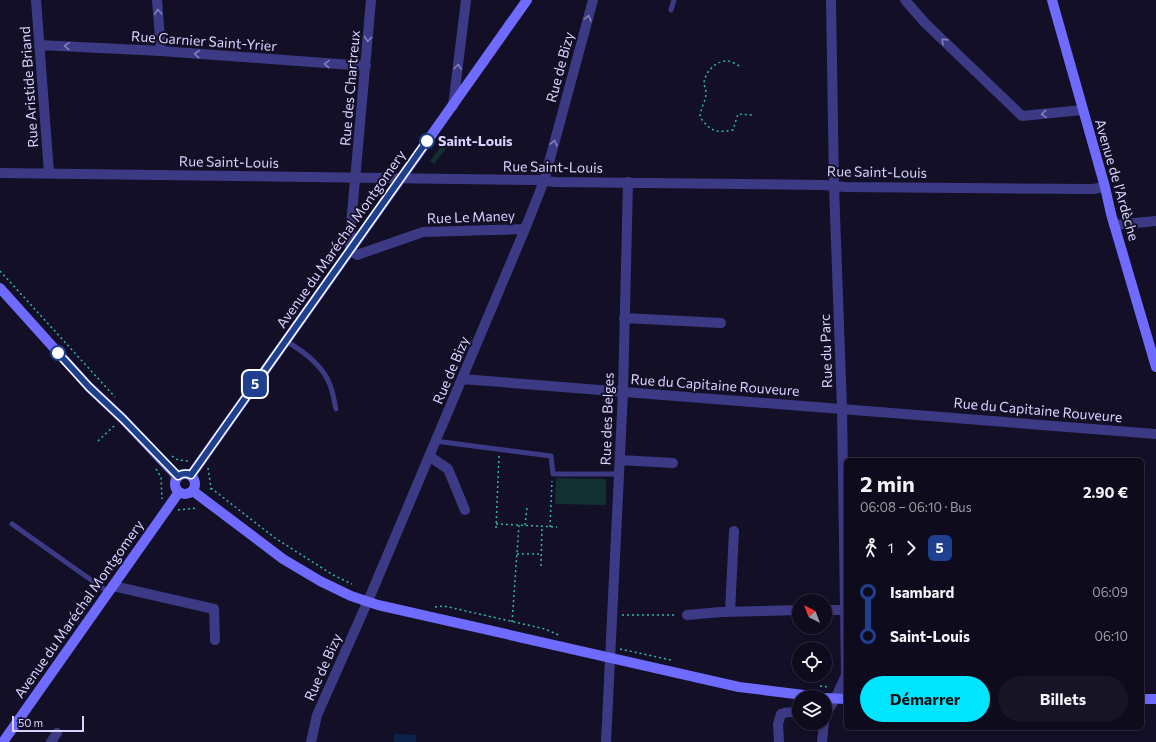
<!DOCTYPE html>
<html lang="fr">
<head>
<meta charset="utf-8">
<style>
	:root { --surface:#0e0b1c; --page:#171425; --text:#f1f3f6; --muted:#9b9ba3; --line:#2e2b3b; --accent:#00e5ff }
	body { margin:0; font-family:Commissioner,sans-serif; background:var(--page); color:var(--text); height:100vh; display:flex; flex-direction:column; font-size:15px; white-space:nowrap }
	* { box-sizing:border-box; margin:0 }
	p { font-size:13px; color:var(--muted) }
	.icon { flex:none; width:22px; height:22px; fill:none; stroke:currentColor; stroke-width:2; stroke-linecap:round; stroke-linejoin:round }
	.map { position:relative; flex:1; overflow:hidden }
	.side { position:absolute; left:844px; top:458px; width:300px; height:272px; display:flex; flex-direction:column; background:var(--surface); border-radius:6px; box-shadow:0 2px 6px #0003,0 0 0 1px var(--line) }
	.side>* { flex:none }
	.badge { padding:0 8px; border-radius:6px; font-size:14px; line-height:26px }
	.needle { width:26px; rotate:318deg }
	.controls { position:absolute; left:792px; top:594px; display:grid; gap:8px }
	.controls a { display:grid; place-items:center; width:40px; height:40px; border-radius:50%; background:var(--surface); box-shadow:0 2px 6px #0003,0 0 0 1px var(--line); font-size:20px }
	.scale { position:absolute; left:12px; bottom:10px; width:72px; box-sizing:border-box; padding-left:4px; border:2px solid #d9d4ff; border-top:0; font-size:11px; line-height:14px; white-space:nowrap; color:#d9d4ff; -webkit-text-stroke:3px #130f26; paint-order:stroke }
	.map>.badge { position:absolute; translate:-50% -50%; box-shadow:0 0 0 2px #fff }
	.legs { display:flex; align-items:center; gap:6px; height:44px; padding:0 16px; font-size:13px }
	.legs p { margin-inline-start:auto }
	.summary { display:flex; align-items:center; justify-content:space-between; height:68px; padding:0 16px }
	h1 { font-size:22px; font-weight:700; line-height:30px }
	.button { display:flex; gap:8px; margin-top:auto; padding:8px 16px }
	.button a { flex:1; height:46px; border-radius:24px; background:var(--accent); color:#111; font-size:16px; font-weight:700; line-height:46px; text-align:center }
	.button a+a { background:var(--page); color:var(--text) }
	ul { padding:0 16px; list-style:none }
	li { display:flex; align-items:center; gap:14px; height:44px; font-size:15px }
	li i { display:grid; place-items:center; width:6px; height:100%; margin:0 5px; background:currentColor }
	li i::after { content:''; width:10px; height:10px; margin:-5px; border:3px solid; border-radius:50%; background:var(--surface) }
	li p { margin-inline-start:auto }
	li:first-child i { background:linear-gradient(#0000 50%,currentColor 0) }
	li:last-child i { background:linear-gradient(currentColor 50%,#0000 0) }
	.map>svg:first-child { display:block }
	.green { fill:#12302f }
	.water { fill:#0c2248 }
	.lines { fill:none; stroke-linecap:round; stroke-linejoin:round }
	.path { stroke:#2fb8b0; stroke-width:1.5; stroke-dasharray:2 3; stroke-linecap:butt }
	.lane { stroke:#3d3a85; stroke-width:5 }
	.street { stroke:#3d3a85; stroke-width:10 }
	.secondary { stroke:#6f6bff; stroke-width:10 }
	.oneway { stroke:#837fbc }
	.line-1-casing { stroke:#fff; stroke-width:9 }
	.line-1 { stroke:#1e408e; stroke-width:6 }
	.stop-1-dot { fill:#fff; stroke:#1e408e; stroke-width:2 }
	.labels { text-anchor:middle; stroke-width:4; stroke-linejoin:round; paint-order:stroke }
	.street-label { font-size:14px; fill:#d9d4ff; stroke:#130f26 }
	.stop-label { font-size:14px; font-weight:bold; fill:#d9d4ff; stroke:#130f26; text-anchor:start }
</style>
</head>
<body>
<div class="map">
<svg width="1156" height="742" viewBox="0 0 1156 742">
	<rect width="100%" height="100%" fill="#130f26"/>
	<path class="green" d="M442,145L446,149L434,164L430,161Z
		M556,478L606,479V505L555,504Z"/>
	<path class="water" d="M394,734L416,735V742H394Z"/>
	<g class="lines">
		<path class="path" d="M739,66C736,64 731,61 728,61C716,60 705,72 704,83C704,86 706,89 706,93C706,101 700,109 700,117C711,132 716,133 733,130L738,114L752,115
			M0,271L115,397
			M98,441L115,425
			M172,456L178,460L189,461
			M208,468L211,488L210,492
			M156,469L161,477L162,499
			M211,488L275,538L333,575L352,584
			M178,510L198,508
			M496,524L557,527
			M525,525L527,508
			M550,527L552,481
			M496,528L499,456
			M517,554H541
			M541,566L542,526
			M435,607L444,606L545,629L561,636
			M622,615H677
			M512,622L519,525
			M620,649L671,660
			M820,686L830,687"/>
		<path class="lane" d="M671,10L674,0
			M286,341C303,351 323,365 330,385C333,392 334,401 336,409
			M435,441L551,456L553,474H619
			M12,524L108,592"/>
		<path class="street" d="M36,0L49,173
			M157,0L161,51
			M371,0L350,236V250L357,255L423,232L525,229
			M905,0L925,23L1022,116L1082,110
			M39,45L161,51L366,66
			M453,106L466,0
			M0,173L536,180L555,182L824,185L845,187L1093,189L1105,187
			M1114,225L1156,221
			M624,318L721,323
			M462,379L1156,434
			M429,456L448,469L465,510
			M620,460L673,463
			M113,586L214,609L215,640
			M825,610H845
			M730,612L734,531
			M687,615L721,612L799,610
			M825,715L835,699L846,675L842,409L834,186L831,0
			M811,723L823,725
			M51,742L57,733
			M311,742L317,715L371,594L525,229L544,181L593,0
			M606,742L623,392L628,182
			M779,742L778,724L781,714C788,711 793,711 799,716
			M822,742L824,723"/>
		<path class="secondary" d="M1052,0L1105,187L1111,214L1156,367
			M0,288L89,387L123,419L178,477
			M175 484a10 10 0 1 1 20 0a10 10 0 1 1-20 0Z
			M191,475L527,0
			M193,491L283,559L320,581L351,596L378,605L739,687L820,697
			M825,698L846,699
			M1142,699H1156
			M3,742L179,492"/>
	</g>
	<defs><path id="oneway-chevron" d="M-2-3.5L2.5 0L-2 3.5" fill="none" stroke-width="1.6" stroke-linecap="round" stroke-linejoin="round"/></defs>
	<g class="oneway">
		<use href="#oneway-chevron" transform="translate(158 12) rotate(-95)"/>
		<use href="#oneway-chevron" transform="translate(588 18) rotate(-75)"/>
		<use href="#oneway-chevron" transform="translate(368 39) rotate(95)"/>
		<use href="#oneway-chevron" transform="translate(944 41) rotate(-136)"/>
		<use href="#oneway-chevron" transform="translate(67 46) rotate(-177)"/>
		<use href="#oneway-chevron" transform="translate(197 54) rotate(-175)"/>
		<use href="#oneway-chevron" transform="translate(327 64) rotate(-176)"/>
		<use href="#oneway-chevron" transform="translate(458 67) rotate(-83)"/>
		<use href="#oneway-chevron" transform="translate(1044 114) rotate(175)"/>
		<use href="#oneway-chevron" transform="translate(554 143) rotate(-75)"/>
	</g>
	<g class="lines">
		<g class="line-1-casing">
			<path id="line-1" d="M58,353L89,387L123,419L178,476C183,473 186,473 191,475L427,141"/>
		</g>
		<use href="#line-1" class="line-1"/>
	</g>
	<g class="stop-1-dot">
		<circle cx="427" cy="141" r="7"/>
		<circle cx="58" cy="353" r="7"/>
	</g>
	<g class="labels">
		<g class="street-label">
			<text transform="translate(204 41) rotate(4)" y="5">Rue Garnier Saint-Yrier</text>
			<text transform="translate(560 67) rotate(-75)" y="5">Rue de Bizy</text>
			<text transform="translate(29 87) rotate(-94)" y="5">Rue Aristide Briand</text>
			<text transform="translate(350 88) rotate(-85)" y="5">Rue des Chartreux</text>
			<text transform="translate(229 162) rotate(1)" y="5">Rue Saint-Louis</text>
			<text transform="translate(553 167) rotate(1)" y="5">Rue Saint-Louis</text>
			<text transform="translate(877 172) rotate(1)" y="5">Rue Saint-Louis</text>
			<text transform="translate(1117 180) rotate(74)" y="5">Avenue de l'Ardèche</text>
			<text transform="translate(471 217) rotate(-2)" y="5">Rue Le Maney</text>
			<text transform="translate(341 239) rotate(-55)" y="5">Avenue du Maréchal Montgomery</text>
			<text transform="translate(826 351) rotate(-92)" y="5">Rue du Parc</text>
			<text transform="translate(451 370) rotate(-67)" y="5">Rue de Bizy</text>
			<text transform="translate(715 385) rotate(4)" y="5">Rue du Capitaine Rouveure</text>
			<text transform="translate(1038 410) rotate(5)" y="5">Rue du Capitaine Rouveure</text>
			<text transform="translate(607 419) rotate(-88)" y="5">Rue des Belges</text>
			<text transform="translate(79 609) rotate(-55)" y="5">Avenue du Maréchal Montgomery</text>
			<text transform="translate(323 667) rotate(-66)" y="5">Rue de Bizy</text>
		</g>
		<g class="stop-label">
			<text x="438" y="146">Saint-Louis</text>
		</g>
	</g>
</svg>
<div class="controls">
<a><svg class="needle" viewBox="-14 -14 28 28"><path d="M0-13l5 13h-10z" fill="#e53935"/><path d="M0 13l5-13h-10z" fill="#9b9ba3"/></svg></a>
<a><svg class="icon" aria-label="locate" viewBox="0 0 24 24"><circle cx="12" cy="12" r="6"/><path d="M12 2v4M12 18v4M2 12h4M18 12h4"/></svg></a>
<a><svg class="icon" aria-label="layers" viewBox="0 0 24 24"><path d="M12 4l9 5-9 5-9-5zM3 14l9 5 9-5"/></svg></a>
</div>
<div class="scale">50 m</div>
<b class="badge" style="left:255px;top:384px;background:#1e408e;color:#fff">5</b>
<section class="side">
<div class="summary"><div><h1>2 min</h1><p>06:08 – 06:10 · Bus</p></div><b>2.90 €</b></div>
<div class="legs"><svg class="icon" aria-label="walk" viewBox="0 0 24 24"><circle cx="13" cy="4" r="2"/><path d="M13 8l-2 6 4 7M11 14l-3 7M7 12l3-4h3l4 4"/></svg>1<svg class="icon" aria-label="forward" viewBox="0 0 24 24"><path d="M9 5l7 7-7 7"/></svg><b class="badge" style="background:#1e408e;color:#fff">5</b></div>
<ul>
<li><i style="color:#1e408e"></i><b>Isambard</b><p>06:09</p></li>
<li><i style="color:#1e408e"></i><b>Saint-Louis</b><p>06:10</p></li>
</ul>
<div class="button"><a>Démarrer</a><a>Billets</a></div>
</section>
</div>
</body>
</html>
